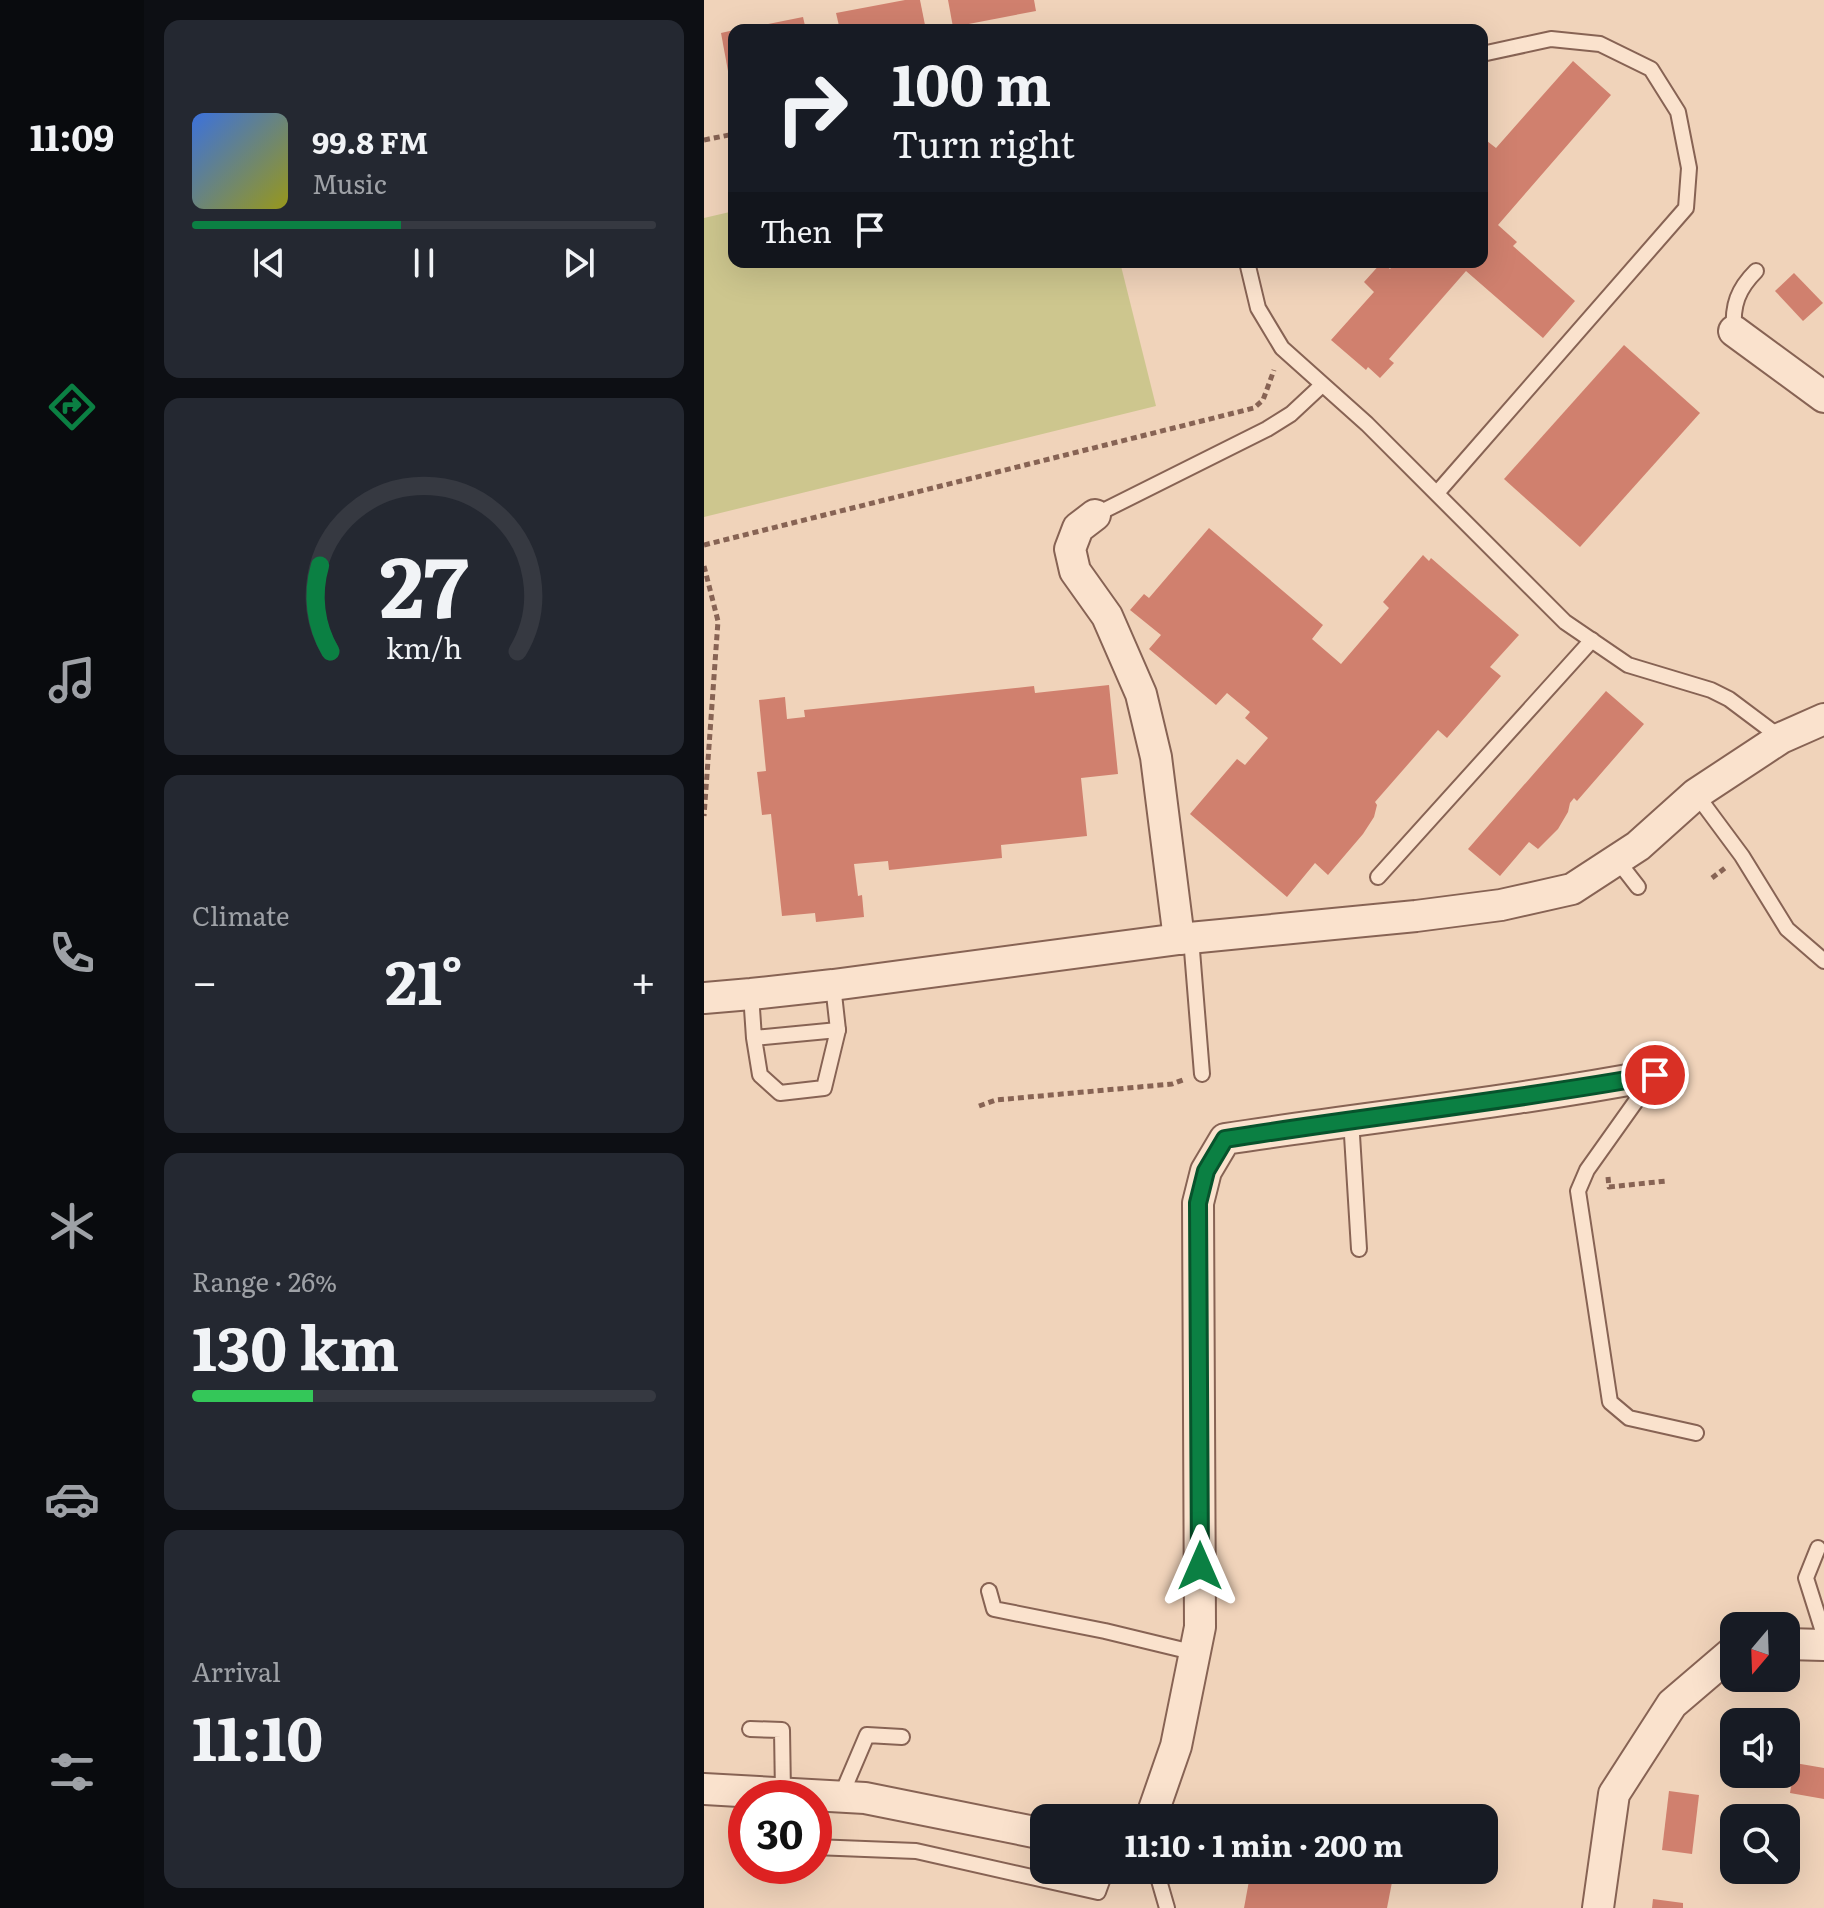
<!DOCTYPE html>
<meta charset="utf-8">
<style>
:root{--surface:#171b24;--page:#242831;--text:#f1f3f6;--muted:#9ea1a6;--line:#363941;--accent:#0b8043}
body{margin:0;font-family:Literata,serif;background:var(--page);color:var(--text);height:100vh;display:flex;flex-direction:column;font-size:30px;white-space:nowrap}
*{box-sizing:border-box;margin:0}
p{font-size:26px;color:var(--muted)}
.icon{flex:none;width:44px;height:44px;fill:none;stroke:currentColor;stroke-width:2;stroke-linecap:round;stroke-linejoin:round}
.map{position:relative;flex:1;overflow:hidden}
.details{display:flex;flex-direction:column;gap:20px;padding:20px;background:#0d0f14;width:560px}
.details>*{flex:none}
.banner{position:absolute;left:24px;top:24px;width:760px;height:244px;border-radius:16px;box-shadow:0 8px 32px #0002;background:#171b24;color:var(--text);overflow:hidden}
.needle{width:52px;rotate:199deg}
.controls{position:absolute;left:1016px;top:1612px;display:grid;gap:16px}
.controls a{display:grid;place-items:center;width:80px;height:80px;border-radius:16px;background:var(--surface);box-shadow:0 8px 32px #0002;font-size:40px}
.speed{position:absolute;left:24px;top:1780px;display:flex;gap:16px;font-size:40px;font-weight:700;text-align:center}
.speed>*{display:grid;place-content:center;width:104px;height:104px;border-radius:50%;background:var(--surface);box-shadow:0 8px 32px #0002;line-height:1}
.speed .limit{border:12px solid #d22;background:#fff;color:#111}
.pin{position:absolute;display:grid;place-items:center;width:68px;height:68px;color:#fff;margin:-34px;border:4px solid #fff;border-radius:50%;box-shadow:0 2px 8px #0007}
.me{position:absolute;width:88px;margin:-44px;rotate:0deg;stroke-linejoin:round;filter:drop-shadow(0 0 6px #0008)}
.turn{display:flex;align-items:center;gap:28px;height:168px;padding:0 32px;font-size:36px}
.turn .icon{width:104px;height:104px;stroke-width:2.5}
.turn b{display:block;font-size:56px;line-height:68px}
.then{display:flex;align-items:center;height:76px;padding:0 32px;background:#0003;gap:16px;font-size:30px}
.big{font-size:60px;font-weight:700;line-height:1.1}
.details .card{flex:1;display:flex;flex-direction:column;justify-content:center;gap:12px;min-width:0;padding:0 28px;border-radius:16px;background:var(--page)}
.details .dial{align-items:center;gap:0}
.dial svg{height:208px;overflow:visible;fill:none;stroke:var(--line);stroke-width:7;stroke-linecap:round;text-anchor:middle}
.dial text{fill:var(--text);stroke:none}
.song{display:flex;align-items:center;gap:24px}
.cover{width:96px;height:96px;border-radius:12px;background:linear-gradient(135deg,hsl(220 70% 55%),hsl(60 70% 35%))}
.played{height:8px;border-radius:4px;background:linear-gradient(90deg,var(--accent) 45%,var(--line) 45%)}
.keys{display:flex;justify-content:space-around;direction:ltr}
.heat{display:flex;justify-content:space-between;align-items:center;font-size:44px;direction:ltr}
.charge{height:12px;border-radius:6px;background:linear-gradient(90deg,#34c759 26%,var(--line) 0)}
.trip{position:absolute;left:326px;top:1804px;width:468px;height:80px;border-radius:16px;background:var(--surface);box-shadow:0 8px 32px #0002;font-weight:700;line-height:80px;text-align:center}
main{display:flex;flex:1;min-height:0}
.tabs{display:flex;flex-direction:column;width:144px;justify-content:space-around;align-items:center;background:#090b0e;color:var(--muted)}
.tabs .icon{width:56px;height:56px}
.tabs .on{color:var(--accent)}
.tabs b{font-size:36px;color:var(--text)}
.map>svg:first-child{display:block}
</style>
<main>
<nav class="tabs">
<b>11:09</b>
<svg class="icon on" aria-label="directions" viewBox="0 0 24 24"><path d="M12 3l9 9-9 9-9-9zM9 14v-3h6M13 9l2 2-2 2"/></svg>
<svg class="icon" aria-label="music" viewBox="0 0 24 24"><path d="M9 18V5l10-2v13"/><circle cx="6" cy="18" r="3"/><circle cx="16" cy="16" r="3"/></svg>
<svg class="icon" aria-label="phone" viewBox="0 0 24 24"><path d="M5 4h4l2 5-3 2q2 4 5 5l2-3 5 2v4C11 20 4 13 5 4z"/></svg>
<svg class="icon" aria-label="climate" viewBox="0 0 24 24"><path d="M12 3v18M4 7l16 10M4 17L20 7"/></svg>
<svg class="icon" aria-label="car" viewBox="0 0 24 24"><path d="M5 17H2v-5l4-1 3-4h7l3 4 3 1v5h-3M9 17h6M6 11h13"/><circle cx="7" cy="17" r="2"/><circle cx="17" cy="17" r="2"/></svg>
<svg class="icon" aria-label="filters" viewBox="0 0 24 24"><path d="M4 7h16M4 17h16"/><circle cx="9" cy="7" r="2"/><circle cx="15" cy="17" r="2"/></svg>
</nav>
<section class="details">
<div class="card">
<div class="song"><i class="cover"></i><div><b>99.8 FM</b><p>Music</p></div></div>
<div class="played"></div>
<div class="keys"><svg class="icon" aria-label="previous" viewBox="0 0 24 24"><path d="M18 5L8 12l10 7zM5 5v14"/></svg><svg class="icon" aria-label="pause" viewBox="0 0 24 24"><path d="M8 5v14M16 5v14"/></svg><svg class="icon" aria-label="next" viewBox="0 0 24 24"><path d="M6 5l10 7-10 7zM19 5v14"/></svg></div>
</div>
<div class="card dial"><svg viewBox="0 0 100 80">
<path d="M14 69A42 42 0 1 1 86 69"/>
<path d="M14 69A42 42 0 0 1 10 36" stroke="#0b8043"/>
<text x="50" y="56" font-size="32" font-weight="700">27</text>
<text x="50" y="72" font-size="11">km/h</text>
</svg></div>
<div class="card"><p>Climate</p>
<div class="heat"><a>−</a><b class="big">21°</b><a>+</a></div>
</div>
<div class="card"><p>Range · 26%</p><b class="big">130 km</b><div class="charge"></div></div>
<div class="card"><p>Arrival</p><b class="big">11:10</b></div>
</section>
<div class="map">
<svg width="1120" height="1908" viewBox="0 0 1120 1908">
<rect width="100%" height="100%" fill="#f0d3ba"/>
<polygon fill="#cdc68e" points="30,211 30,262 416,262 452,406 0,517 0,218"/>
<g fill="#d0806e">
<polygon points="201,0 216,0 222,30 136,30 132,13"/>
<polygon points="244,0 330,0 332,11 249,27"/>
<polygon points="99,17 102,30 40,30 40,29"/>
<polygon points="30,30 30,70 24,71 17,33"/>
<polygon points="869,61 907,95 794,225 813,242 809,246 871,301 839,338 762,271 685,359 690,363 676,378 664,367 662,370 627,340 670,292 660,282 678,262 686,269 692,262 778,262 778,146 783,141 792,148"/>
<polygon points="1090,273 1119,303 1099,321 1071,291"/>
<polygon points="920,345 996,413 876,547 800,479"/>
<polygon points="505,528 619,625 608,639 637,664 685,608 679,602 719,555 725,561 727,558 815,635 786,667 797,676 743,738 734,730 671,802 673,805 670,817 659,834 624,875 611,863 583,897 486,814 533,759 541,765 564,738 541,718 546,712 523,693 512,705 445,649 457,635 426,610 440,594 445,598"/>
<polygon points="405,685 414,774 377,778 383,836 297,845 298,858 185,870 184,861 150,864 154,896 158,895 160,917 112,922 111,913 78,916 67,814 58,815 53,772 62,771 55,700 81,697 83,719 101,717 100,710 330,686 331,693"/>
<polygon points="902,691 940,724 873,801 870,798 866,803 864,812 854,829 834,849 825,842 796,876 764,849"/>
<polygon points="1091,1763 1120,1768 1120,1799 1086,1793"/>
<polygon points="965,1791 995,1795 988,1854 958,1850"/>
<polygon points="547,1870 651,1870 689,1877 683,1908 540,1908"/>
<polygon points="949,1899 979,1903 979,1908 948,1908"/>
</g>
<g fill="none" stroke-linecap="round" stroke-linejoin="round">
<defs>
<g id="lane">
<polyline points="543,262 554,308 578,348 663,424 861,622 924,665 1007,690 1025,699 1077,738"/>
<path d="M 1030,331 C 1028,305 1034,289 1052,271"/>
<polyline points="733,493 982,208 985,168 974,112 947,69 896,44 847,39 778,54"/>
<polyline points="391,515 563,429 587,414 617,386"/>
<polyline points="992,794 1038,856 1083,929 1120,961"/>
<polyline points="913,860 934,887"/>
<polyline points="674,877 888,640"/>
<polyline points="487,938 498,1074"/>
<polyline points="129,985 134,1030"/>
<polyline points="47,994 50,1038 56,1075 76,1093 120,1088 134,1030 50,1038"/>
<polyline points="947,1080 883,1170 874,1191 906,1402 925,1418 992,1433"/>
<polyline points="647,1119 655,1249"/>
<polyline points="1114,1548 1102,1578 1120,1635"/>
<polyline points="285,1591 290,1609 401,1631 492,1653"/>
<polyline points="46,1729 78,1730 79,1793"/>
<polyline points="137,1796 163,1735 198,1737"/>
<polyline points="110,1847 212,1851 394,1892 402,1870"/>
<polyline points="452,1870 463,1908"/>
</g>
<g id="street">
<polyline points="1030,331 1120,397"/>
<polyline points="391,515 374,528 366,549 371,571 403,616 437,694 452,757 475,939"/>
<polyline points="0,998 47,994 129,985 475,939 712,916 797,905 868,889 934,846 992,794 1077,738 1120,719"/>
<polyline points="1082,1644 1120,1645"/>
<polyline points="0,1789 161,1798 340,1834"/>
<path d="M 447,1818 L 472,1746 L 496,1627 L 494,1203 L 502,1171 L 521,1139 C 665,1117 809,1102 951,1075"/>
<polyline points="894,1908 910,1794 968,1704 1030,1651"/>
</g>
</defs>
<use href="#lane" stroke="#876354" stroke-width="18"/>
<use href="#street" stroke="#876354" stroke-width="34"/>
<g stroke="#876354" stroke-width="5" stroke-dasharray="6 4" stroke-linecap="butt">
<polyline points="0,140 30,134"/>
<polyline points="0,545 550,408 559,400 570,370"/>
<polyline points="0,566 14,621 0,816"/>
<polyline points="1008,878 1021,868"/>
<polyline points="275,1106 292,1100 468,1084 479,1080"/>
<polyline points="904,1177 905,1187 962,1181"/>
</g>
<use href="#lane" stroke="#fae2cd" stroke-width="14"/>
<use href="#street" stroke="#fae2cd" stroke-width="30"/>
</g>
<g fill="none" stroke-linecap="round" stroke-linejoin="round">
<defs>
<path id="route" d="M 496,1566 L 494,1203 L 502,1171 L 521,1139 C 664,1116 808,1101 951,1075"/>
</defs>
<use href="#route" stroke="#07532c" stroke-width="20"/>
<use href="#route" stroke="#0b8043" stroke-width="14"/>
</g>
</svg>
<div class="controls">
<a><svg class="needle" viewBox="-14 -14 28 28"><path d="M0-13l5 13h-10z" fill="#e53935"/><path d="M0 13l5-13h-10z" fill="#9ea1a6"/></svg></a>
<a><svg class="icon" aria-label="sound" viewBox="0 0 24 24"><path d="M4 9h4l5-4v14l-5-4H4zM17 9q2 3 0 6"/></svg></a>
<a><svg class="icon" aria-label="search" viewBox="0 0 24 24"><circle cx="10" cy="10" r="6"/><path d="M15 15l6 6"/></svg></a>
</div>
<div class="speed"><div class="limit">30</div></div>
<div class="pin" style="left:951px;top:1075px;background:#d93025"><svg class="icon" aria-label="arrive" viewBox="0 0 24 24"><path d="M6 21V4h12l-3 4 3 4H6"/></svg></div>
<svg class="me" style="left:496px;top:1566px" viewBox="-20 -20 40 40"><path d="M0-17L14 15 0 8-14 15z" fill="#0b8043" stroke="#fff" stroke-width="4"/></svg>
<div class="trip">11:10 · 1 min · 200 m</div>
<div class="banner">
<div class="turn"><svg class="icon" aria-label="right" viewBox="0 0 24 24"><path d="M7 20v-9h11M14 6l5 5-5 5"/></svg><div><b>100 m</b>Turn right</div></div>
<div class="then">Then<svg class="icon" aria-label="arrive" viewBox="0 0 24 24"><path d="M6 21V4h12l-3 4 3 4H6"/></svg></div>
</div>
</div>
</main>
